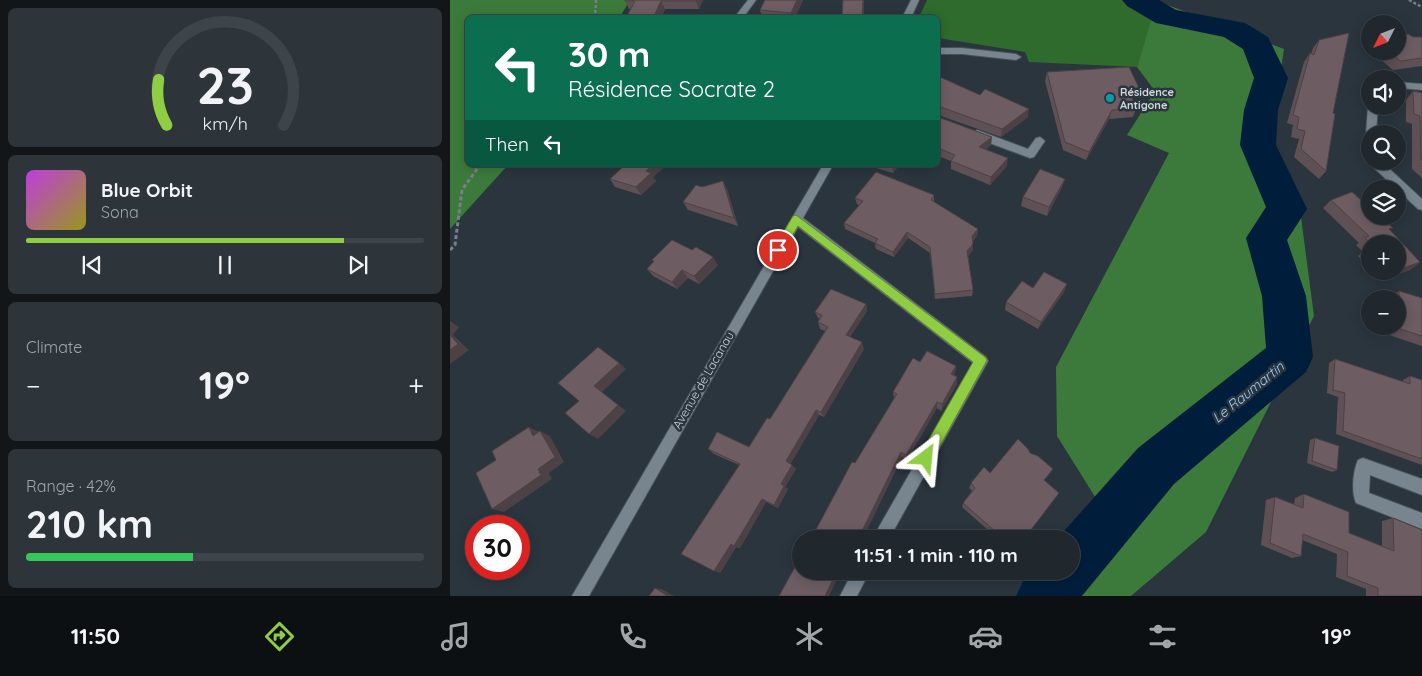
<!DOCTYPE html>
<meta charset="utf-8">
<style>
:root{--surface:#20282e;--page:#2d343a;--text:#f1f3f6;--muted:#a2a6aa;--line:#3d444a;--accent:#8fcd42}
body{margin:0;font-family:Quicksand,sans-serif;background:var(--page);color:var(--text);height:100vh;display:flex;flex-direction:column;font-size:19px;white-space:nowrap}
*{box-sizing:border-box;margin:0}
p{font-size:16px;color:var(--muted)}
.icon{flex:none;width:28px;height:28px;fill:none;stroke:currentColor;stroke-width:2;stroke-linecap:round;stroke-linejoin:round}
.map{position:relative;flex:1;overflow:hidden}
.details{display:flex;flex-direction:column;gap:8px;padding:8px;background:#121619;width:450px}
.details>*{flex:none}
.banner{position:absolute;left:15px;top:15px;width:475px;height:152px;border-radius:8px;box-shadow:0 2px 12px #0003,0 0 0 1px var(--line);background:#0b6e4f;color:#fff;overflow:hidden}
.needle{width:32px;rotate:228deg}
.fabs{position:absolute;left:911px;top:15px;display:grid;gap:10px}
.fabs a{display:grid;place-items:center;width:45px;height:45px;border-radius:50%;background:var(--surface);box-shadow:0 2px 12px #0003,0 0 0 1px var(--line);font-size:25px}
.speed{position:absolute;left:15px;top:515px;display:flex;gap:10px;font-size:25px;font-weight:700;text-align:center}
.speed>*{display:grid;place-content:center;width:65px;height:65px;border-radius:50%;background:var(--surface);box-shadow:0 2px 12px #0003,0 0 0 1px var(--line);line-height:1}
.speed .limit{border:8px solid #d22;background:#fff;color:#111}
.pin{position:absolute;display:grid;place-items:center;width:42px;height:42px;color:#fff;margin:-21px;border:2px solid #fff;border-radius:50%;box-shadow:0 1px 5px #0007}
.me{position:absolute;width:55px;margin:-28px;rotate:29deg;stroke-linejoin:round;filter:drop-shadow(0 0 4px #0008)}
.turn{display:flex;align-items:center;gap:18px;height:105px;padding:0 20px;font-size:22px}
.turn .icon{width:65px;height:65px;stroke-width:2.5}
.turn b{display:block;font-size:35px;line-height:42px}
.then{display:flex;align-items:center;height:48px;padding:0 20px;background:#0003;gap:10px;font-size:19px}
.big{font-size:38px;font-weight:800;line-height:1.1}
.details .widget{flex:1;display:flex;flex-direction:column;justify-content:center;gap:8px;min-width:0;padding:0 18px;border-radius:8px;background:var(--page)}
.details .dial{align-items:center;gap:0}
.dial svg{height:130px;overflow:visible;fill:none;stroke:var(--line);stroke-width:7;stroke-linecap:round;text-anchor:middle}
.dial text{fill:var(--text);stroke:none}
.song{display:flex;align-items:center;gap:15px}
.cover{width:60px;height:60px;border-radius:8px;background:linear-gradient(135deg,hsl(290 70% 55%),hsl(60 70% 35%))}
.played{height:5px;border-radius:2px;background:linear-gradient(90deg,var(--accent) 80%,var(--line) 80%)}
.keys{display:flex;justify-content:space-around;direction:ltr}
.heat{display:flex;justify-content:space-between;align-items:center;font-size:28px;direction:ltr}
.charge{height:8px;border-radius:4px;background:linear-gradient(90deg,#34c759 42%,var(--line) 0)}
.trip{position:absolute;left:342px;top:530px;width:288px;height:50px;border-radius:25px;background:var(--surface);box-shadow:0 2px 12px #0003,0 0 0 1px var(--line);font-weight:800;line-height:50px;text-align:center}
.tabs{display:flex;height:80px;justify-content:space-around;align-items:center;background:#0d1012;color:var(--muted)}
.tabs .icon{width:35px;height:35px}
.tabs .current{color:var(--accent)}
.tabs b{font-size:22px;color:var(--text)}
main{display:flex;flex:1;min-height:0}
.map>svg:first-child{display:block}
</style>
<main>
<section class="details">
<div class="widget dial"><svg viewBox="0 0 100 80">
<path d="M14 69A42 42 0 1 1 86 69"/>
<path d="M14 69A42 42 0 0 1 9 41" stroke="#8fcd42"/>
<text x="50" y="56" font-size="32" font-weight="700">23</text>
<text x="50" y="72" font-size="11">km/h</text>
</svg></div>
<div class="widget">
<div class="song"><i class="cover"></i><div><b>Blue Orbit</b><p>Sona</p></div></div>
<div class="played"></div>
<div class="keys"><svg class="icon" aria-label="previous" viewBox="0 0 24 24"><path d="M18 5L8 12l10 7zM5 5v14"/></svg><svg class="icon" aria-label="pause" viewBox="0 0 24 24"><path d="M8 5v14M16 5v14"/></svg><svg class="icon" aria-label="next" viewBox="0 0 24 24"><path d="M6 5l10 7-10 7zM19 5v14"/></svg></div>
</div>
<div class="widget"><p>Climate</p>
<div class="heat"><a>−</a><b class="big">19°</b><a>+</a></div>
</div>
<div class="widget"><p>Range · 42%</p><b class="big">210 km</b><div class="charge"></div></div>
</section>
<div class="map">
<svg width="972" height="596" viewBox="0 0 972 596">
<rect width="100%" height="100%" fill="#2a353e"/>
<polygon fill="#2e6b2d" points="477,0 680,0 703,17 687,67 579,62 575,52 488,38 488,18 469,17"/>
<g fill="#3c7a3b">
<polygon points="0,0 180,0 170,17 18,18 18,165 58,165 0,229"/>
<polygon points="707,1 834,49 820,142 851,217 864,316 756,532 681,596 595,596 614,571 621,571 621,562 657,516 607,436 606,367 719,153 677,135 705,91 687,67"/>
</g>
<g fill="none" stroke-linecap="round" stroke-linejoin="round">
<polygon fill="#001e3c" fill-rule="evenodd" points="672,0 709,0 726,10 795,23 818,37 838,78 828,110 826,145 857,209 837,240 856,296 863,357 856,372 724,484 632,596 566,596 578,571 621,571 621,539 607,539 688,448 816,348 812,296 796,238 816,207 790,145 794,110 804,78 793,49 774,37 706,23 677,6"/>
<defs>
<g id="minor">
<polygon points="298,0 306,0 293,18 284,18"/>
<polygon points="461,0 469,0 461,18 452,18"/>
<polygon points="488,48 512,48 566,54 571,57 566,60 512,54 488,54"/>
<polygon points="948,82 972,84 972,90 948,88"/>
<polygon points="920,104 920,106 928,106 926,134 920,134 920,137 916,134 918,106"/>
<polygon points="527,130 578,149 586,138 590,137 595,141 584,157 580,158 523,137 522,134"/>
<polygon points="921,161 931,161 972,199 972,210 968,209 923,167"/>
<polygon points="373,165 383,165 353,218 536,357 538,361 439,539 422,539 523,363 348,227 139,596 122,596"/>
<path d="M 913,458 L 972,479 L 972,495 L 920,475 L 919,493 L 972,513 L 972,529 L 906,503 C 901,492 903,471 908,460 Z"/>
<polygon points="403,571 420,571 407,596 390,596"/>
</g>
</defs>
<use href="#minor" stroke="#475158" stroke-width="2"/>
<g stroke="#788189" stroke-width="2.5" stroke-dasharray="3 2" stroke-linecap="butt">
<polyline points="959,0 972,7"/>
<polyline points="145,18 146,0"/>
</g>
<polyline stroke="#788189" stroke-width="3" stroke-dasharray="4 2.5" stroke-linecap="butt" points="0,250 5,245 12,190 30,165"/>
<use href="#minor" fill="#78858f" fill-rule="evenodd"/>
</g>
<g fill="#5e5054">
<polygon points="175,0 253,0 249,9 215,9 211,18 176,18 180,9 179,9"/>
<polygon points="353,0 345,18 312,18 310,10"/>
<polygon points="972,37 972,66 943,70 921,51 948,51"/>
<polygon points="869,40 883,113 876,171 869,179 844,157 849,139 841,137 843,125 837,123 854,62 860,53 861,54 863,48"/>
<polygon points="597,72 689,88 685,97 682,97 686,109 683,117 659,119 636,160 613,150 595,81"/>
<polygon points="488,79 578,117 551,137 488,115"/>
<polygon points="963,91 972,93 972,178 962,169 962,130 963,130 962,130 962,124 956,122 956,100"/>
<polygon points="488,117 541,145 536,149 557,166 540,185 501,169 501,161 488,156"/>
<polygon points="106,165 139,165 138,168 108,167"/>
<polygon points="422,165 449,165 443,173 423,167"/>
<polygon points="213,168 203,177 206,181 191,195 165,187 160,179"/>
<polygon points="615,179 612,187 597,216 571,206 573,197"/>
<polygon points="252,187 277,189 288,226 238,210 233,202"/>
<polygon points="484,195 484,202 528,229 527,236 523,241 523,250 518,256 523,290 522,296 485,299 480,253 458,238 444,257 426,249 425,243 395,229 394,223 409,205 407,204 405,198"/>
<polygon points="881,200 940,230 970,262 960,270 930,280 922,271 948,271 948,244 920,244 920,269 908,256 913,252 906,245 909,243 873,208"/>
<polygon points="268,265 249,284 238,278 227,289 203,276 197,269"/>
<polygon points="583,288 614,292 588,329 555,310 556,302"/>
<polygon points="949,291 972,298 972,346 939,335 939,326 948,326 948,299 939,299 939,298"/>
<polygon points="416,304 417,311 400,337 414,349 374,417 369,415 340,464 346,469 335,487 338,489 328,508 316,502 290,548 286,547 270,573 289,465 264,454 258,449 299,447 320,419 375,331 370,329 368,322 370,319 368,318 365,312"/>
<polygon points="885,359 953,382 953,380 960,376 972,380 972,465 886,434 888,397 877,393 879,363"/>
<polygon points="470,362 506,366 505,373 504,375 507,377 507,384 491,411 487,408 457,460 452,457 414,536 410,534 407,539 361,539 405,463 444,398 443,392"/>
<polygon points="865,438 887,470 882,472 857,463 860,440"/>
<polygon points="580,453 599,475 594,480 574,539 548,539 512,507 513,503 522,491 519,488 521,483"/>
<polygon points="854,494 899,533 932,546 932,521 943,518 972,596 916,596 916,589 886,577 887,554 852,540 851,556 842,558 811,545 816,500 825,497 844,504 845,498"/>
</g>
<g fill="#4c4145">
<polygon points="247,0 253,0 249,9 246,1"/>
<polygon points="347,0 353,0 345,18 343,18 341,13"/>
<polygon points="413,0 414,0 414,18 412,18"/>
<polygon points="211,1 215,9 211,18 203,18"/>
<polygon points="579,109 578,117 551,137 552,129"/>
<polygon points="662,110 659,119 636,160 639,152"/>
<polygon points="542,137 541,145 528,155 529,147"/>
<polygon points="558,158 557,166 540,185 541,177"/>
<polygon points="202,165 212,165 213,168 203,177 206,181 191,195 186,187 196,171"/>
<polygon points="442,165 449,165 443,173"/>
<polygon points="615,179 612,187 597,216 599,207"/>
<polygon points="273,181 277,189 288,226 284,218"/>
<polygon points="528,229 527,236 521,242 522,236"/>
<polygon points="457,232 458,238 444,257 443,252"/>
<polygon points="523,244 523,250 517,257 517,251"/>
<polygon points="263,257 268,265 249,284 244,276"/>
<polygon points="970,262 960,270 930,280 939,273 944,271 948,271 948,270"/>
<polygon points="232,270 238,278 227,289 222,282"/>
<polygon points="617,284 614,292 588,329 591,322"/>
<polygon points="416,304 417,311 397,341 396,335"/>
<polygon points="0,321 9,327 3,335 19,350 0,364"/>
<polygon points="412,342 414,349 374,417 371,412"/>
<polygon points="169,363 176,369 152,392 176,411 148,439 139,434 144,386"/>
<polygon points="506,366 505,373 501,381 501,374"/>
<polygon points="507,377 507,384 491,411 492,404"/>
<polygon points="487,402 487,408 457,460 456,455"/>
<polygon points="366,410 369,415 340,465 336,461"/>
<polygon points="79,427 89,432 83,436"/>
<polygon points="90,431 100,436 114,462 99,473 102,479 54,512 42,509"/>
<polygon points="451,452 452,457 414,536 411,533"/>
<polygon points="342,465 346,469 335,487 338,489 328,508 324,505 331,484"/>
<polygon points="312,499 316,502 290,548 286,547 270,573 264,571 281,544"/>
<polygon points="407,531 410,534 407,539 403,539"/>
<polygon points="387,571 391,571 379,596 375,596"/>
<polygon points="205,588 212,589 224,596 218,596"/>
</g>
<g fill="#6d5d62" stroke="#4c4145">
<polygon points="175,0 247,0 246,1 211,1 203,18 176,18 185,1 175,1"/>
<polygon points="315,0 347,0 341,13 310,10"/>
<polygon points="393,0 413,0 412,18 392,18"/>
<polygon points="899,33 883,113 885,114 876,171 851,149 855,131 847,129 849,117 843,115 860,53 864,55 869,40"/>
<polygon points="958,34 963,37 972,37 972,58 950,61 939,51 948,51 948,36"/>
<polygon points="679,67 689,88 679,89 686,109 662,110 639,152 615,142 597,72"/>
<polygon points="490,77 530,95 535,89 579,109 552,129 488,106 488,79"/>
<polygon points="963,91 972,93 972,122 970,121 970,116 964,114"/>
<polygon points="488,117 542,137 529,147 558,158 541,177 501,161 505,155 488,148"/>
<polygon points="970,122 972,123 972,161 971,160"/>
<polygon points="175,165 202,165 196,171 201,173 186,187 160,179"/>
<polygon points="590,169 615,179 599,207 573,197"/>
<polygon points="426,172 484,195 481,200 528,229 522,236 523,244 517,251 523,290 485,294 480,247 457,232 443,252 425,243 428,239 394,223 413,201 405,198"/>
<polygon points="273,181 284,218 233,202 246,185 252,187"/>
<polygon points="902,192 920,208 920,216 929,216 943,228 939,229 970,262 948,270 948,244 921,244 915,238 919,236 881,200"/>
<polygon points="222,240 242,250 246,247 263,257 244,276 232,270 222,282 197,269 204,261 202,260"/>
<polygon points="594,272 617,284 591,322 556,302 572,281 583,288"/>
<polygon points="381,289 416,304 396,335 412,342 371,412 366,410 336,461 342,465 331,484 334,486 324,505 312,499 284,546 281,544 264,571 231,554 290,464 258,449 267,432 299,447 317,418 320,419 378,327 368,322 372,315 365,312"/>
<polygon points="949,291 972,298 972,336 950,329"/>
<polygon points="0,335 8,344 0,350"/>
<polygon points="148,347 169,363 144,386 168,405 139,434 115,413 129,401 108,383"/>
<polygon points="477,351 506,366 501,374 507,377 492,404 487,402 456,455 451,452 411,533 407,531 403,539 361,539 402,462 405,463 447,394 443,392 463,358 470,362"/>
<polygon points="885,359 960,384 960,376 972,380 972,459 893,431 895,393 883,390"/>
<polygon points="79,427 83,436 90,431 105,457 88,469 91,475 42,509 26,473 46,460 42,451"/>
<polygon points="865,438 889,446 887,470 862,461"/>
<polygon points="568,439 578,449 580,453 588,456 603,469 594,480 609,493 574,539 554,539 513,503 525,488 521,483 534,467 540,473"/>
<polygon points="854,494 899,512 899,533 944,551 943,518 972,530 972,596 928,596 928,588 897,576 898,552 853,534 851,556 820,543 825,497 853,508"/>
<polygon points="351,556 351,571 387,571 375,596 329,596"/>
<polygon points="205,588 218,596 199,596"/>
</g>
<polygon fill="#8fcd42" stroke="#5d852b" points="346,215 535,357 537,360 535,364 481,462 476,464 471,462 469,458 471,453 523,362 348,226 332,253 325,253 323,250 343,216"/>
<circle fill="#0f9aa8" stroke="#2a353e" stroke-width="2" cx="660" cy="98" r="5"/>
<g text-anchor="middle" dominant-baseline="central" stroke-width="5" stroke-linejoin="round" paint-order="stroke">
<g font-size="11" font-weight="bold" fill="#d0d8dd" stroke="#2a353e" text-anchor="start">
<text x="670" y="92">Résidence<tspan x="670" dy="13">Antigone</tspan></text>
</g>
<g font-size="12" fill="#d0d8dd" stroke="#2a353e">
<text transform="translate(253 380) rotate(-60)">Avenue de Lacanau</text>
</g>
<g font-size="14" font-style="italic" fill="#9accfc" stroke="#2a353e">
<text transform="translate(798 392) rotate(-39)">Le Raumartin</text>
</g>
</g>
</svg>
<div class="fabs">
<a><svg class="needle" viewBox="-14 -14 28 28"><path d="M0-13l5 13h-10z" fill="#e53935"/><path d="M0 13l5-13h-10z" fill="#a2a6aa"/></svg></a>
<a><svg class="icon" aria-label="sound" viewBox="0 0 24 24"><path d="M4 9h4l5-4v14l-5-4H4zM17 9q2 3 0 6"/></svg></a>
<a><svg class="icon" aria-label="search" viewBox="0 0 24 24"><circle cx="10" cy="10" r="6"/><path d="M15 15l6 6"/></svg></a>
<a><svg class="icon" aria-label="layers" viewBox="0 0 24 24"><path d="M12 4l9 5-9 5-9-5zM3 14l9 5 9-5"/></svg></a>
<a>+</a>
<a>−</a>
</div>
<div class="speed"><div class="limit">30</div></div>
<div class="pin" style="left:328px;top:250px;background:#d93025"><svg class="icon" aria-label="arrive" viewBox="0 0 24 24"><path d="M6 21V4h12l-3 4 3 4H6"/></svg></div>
<svg class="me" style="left:476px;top:458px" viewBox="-20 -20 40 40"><path d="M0-17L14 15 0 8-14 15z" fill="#8fcd42" stroke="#fff" stroke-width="4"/></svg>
<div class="trip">11:51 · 1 min · 110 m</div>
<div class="banner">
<div class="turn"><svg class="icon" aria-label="left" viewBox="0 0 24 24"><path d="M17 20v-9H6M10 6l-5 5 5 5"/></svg><div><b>30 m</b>Résidence Socrate 2</div></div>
<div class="then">Then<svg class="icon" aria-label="left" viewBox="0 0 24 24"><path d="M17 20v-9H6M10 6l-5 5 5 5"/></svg></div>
</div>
</div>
</main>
<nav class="tabs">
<b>11:50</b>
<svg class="icon current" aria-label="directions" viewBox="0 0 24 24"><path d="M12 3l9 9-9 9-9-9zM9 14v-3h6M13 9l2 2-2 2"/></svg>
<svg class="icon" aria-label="music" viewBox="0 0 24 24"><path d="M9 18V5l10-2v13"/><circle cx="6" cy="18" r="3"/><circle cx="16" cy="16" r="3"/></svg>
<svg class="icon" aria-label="phone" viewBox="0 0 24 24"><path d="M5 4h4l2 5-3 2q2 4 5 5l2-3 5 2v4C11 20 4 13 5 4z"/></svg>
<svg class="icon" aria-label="climate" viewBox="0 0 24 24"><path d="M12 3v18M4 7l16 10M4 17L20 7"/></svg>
<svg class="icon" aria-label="car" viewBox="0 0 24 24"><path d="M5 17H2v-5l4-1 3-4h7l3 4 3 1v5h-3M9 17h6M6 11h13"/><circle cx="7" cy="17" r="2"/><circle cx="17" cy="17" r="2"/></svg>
<svg class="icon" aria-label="filters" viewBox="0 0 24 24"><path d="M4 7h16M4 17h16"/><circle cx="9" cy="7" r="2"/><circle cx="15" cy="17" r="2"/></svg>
<b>19°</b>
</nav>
